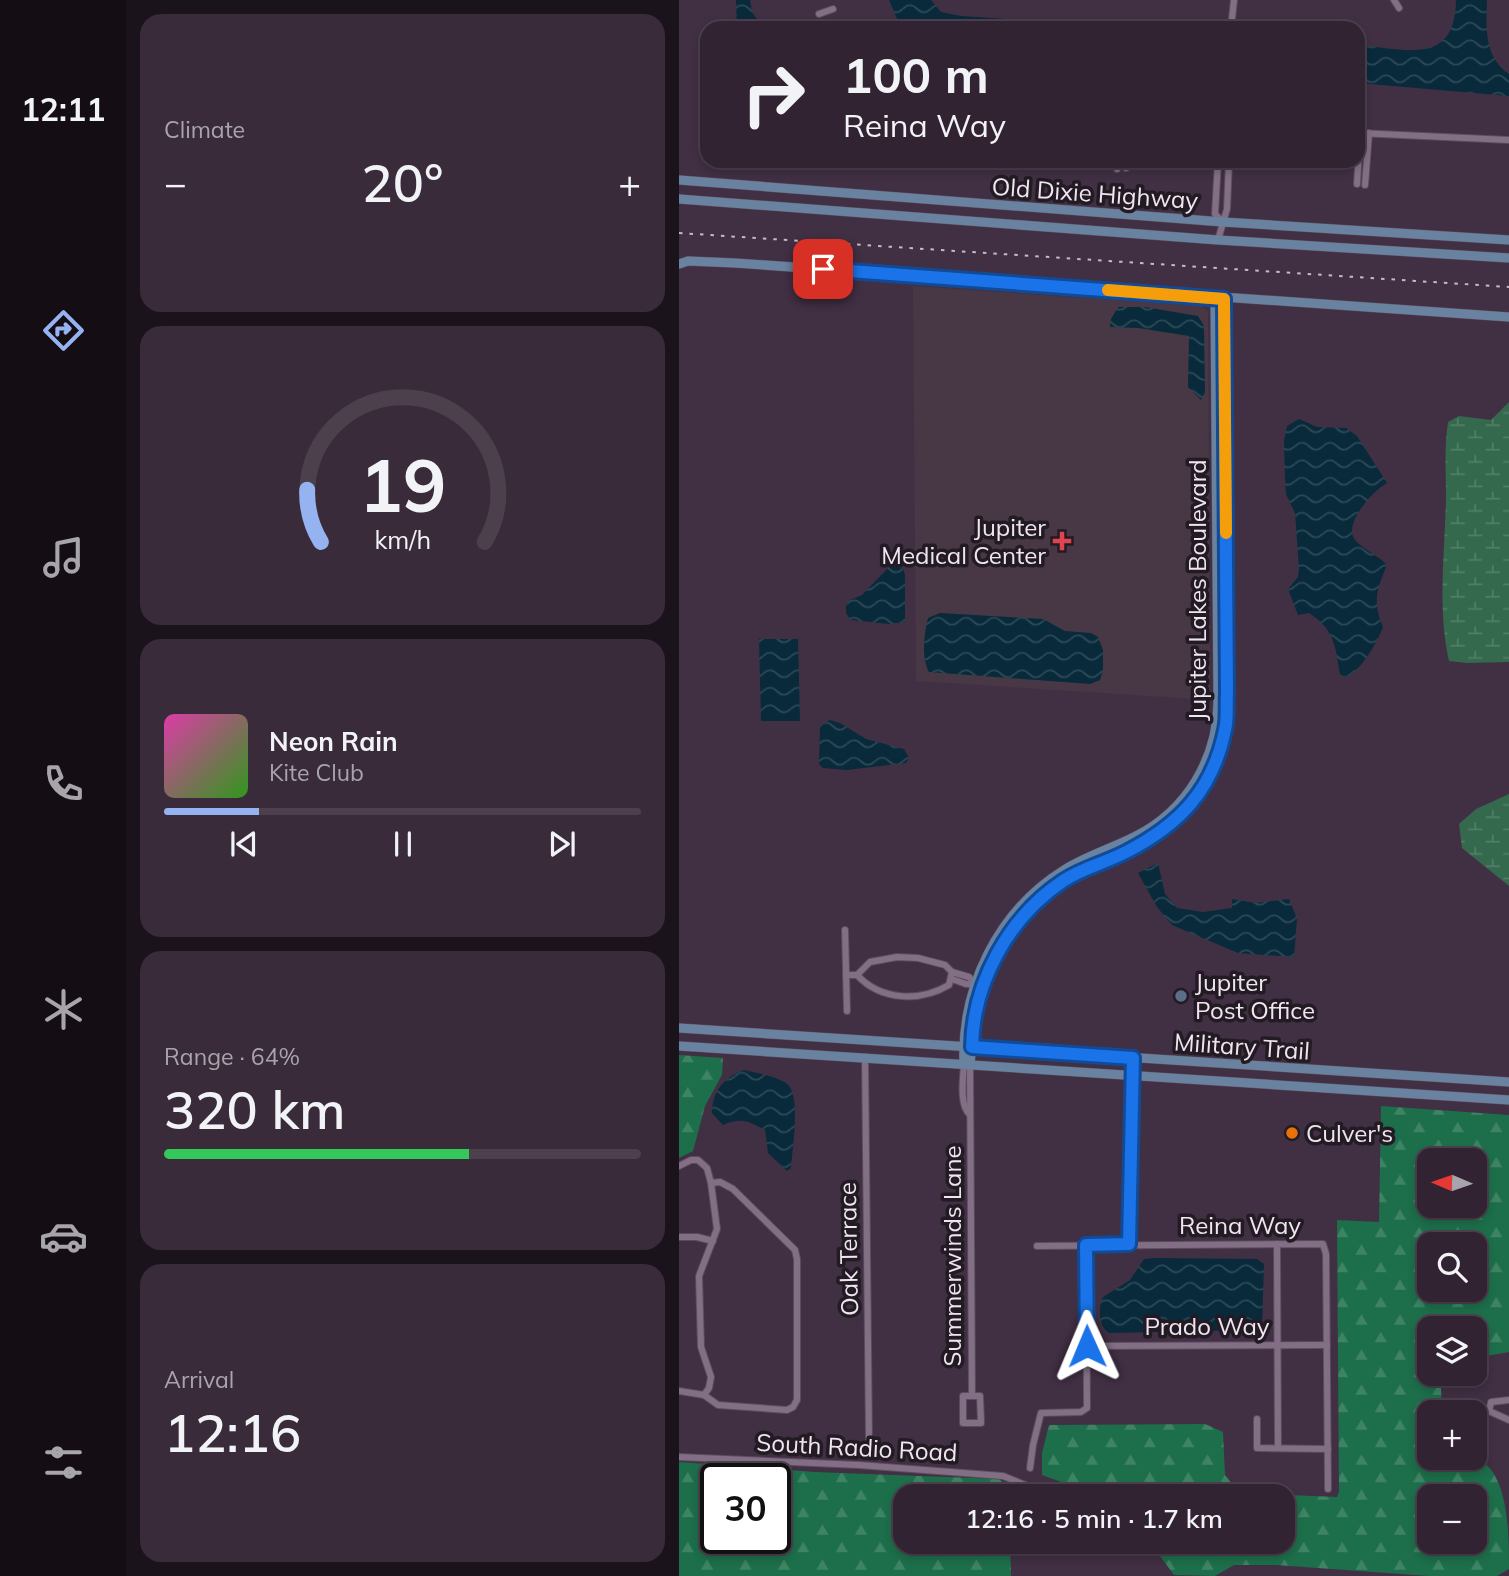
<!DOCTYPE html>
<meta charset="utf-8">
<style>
:root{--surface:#312332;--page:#392b3a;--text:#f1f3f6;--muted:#a8a4ac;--line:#4c404d;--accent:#95b2f1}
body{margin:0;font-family:Mulish,sans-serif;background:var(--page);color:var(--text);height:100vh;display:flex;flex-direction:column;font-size:26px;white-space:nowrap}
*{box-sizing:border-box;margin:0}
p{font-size:23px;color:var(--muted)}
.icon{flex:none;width:38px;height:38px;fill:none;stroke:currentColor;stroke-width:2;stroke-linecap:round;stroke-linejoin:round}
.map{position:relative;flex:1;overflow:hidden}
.panel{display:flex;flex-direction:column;gap:14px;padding:14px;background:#1b131c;width:553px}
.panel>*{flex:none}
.top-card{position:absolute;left:21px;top:21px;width:665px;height:147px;border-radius:21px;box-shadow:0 4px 10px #0003,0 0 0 2px var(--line);background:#312332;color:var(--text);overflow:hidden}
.needle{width:46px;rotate:272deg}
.controls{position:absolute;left:738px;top:1148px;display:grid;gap:14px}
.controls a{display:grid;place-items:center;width:70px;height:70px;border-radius:14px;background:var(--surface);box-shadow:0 4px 10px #0003,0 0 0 2px var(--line);font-size:35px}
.speed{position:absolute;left:21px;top:1463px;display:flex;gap:14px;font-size:35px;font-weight:700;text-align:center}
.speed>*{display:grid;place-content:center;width:91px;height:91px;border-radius:50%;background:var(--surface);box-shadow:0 4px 10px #0003,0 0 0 2px var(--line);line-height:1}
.speed .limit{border:4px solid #111;border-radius:10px;background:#fff;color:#111}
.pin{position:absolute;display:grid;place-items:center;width:60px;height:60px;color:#fff;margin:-30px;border-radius:14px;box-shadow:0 4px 10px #0006}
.me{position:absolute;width:77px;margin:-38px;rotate:359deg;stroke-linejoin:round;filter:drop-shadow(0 0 5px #0008)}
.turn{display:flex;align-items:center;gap:24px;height:147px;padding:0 28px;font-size:32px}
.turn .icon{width:91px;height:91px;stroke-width:2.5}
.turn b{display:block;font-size:49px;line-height:60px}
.big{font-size:52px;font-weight:600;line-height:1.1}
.panel .widget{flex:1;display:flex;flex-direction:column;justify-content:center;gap:10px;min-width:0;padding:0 24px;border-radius:21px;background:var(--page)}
.panel .dial{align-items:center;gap:0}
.dial svg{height:182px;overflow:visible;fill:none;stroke:var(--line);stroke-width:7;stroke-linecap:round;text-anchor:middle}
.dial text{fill:var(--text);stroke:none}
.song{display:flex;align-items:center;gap:21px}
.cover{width:84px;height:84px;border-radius:10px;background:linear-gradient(135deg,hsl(320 70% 55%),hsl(110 70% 35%))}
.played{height:7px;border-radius:4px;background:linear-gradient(90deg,var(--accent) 20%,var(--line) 20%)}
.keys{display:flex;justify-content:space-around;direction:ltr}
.heat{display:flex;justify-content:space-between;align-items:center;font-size:38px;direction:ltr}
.charge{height:10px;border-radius:5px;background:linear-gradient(90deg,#34c759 64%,var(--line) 0)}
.trip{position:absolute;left:214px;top:1484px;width:402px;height:70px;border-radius:21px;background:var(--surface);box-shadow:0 4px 10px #0003,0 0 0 2px var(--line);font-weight:600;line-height:70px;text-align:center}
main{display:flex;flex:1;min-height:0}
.tab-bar{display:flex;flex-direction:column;width:126px;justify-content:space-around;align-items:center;background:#140e14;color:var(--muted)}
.tab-bar .icon{width:49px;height:49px}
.tab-bar .current{color:var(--accent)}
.tab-bar b{font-size:32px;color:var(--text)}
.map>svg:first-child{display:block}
</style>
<main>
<nav class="tab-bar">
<b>12:11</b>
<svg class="icon current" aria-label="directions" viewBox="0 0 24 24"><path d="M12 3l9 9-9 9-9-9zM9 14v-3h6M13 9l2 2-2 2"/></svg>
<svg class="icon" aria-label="music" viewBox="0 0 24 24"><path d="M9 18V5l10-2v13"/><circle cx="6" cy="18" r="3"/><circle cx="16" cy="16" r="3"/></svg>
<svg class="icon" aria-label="phone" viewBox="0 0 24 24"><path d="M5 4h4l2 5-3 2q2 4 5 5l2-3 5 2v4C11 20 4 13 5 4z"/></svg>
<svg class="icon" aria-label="climate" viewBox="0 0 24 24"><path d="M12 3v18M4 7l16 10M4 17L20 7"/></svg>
<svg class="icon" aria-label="car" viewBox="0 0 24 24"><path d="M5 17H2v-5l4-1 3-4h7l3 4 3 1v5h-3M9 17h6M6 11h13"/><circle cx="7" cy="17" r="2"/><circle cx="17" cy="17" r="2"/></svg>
<svg class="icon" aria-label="filters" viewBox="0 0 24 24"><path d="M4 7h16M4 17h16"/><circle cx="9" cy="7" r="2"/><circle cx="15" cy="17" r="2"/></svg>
</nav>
<section class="panel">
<div class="widget"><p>Climate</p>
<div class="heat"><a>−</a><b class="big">20°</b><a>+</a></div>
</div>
<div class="widget dial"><svg viewBox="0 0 100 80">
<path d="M14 69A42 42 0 1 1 86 69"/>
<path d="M14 69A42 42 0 0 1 8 46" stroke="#95b2f1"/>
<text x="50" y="56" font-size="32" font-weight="700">19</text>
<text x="50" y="72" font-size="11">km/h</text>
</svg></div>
<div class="widget">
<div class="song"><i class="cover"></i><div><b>Neon Rain</b><p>Kite Club</p></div></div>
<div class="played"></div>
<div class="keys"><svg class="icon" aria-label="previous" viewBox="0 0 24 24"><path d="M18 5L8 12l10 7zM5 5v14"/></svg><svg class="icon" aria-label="pause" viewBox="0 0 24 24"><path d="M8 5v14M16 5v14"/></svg><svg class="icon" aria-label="next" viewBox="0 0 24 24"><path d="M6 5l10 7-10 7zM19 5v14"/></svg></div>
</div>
<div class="widget"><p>Range · 64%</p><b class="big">320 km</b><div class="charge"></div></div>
<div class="widget"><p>Arrival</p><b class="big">12:16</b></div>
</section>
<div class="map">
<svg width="830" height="1576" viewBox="0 0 830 1576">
<defs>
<pattern id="forest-firs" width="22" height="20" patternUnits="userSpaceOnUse" patternTransform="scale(1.75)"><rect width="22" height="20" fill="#1d6e4a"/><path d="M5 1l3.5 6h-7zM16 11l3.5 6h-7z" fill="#3e8364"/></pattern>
<pattern id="wetland-marsh" width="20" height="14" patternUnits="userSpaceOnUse" patternTransform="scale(1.75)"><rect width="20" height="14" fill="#34694e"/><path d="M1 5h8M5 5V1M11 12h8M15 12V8" fill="none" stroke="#527e68"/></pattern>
<pattern id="water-waves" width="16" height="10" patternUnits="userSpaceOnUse" patternTransform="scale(1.75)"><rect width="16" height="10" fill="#082a3a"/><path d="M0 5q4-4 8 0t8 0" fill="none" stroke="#2c4957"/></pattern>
</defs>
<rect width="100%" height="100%" fill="#412f43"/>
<polygon fill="#483845" points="234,286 523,306 529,311 531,700 237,681"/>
<g fill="url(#forest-firs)" fill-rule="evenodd">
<polygon points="0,1055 44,1058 43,1075 26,1106 14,1151 0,1158"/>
<path d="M 702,1106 L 830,1115 L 830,1352 L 796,1358 L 796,1328 L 751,1328 L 751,1374 L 773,1374 L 762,1388 L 763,1412 L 751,1412 L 751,1458 C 762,1458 791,1455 798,1458 C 830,1474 830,1532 830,1569 L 818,1576 L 750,1576 L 597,1565 L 555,1565 L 536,1576 L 495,1575 L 481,1556 L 474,1542 L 604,1542 L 604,1496 L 413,1496 L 410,1492 L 363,1475 L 363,1453 L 370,1425 L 526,1424 L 544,1432 L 546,1475 L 560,1493 L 658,1497 L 660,1492 L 658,1220 L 700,1222 ZM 751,1160 L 796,1160 L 796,1206 L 751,1206 ZM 751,1244 L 796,1244 L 796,1290 L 751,1290 ZM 751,1496 L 796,1496 L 796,1542 L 751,1542 Z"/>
<path d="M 0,1462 L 136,1472 L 320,1479 L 325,1483 L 327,1496 L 226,1496 L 226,1542 L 331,1542 L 332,1576 L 0,1576 ZM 37,1479 L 96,1479 L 96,1538 L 37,1538 Z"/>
</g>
<g fill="url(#wetland-marsh)">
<path d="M 830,402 L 830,662 L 788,663 L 770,661 C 758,608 766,551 767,498 C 767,470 765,449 769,422 L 780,416 L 812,420 Z"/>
<polygon points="830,794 830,886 783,848 780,824 797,809"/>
</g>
<g fill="url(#water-waves)">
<polygon points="57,0 71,0 73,12 84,28 58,28"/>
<polygon points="210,0 252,0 262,12 282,16 467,28 222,28"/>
<path d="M 777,0 L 808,0 C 807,28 805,57 830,74 L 830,96 L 679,83 L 679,45 C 726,49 776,67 777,0 Z"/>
<polygon points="439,307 466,307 519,316 525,326 526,392 522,400 509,387 510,336 459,328 431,327 432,319"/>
<path d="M 620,419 L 638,427 L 667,428 L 678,436 L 708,483 C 694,490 662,526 677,541 C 686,551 699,555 708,565 C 698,589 693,601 704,627 C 699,641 681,673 666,677 L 661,674 C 656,646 656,630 630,613 L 619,615 L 609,589 L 619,577 L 620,568 L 616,513 L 607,494 L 606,477 L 605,441 L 608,426 Z"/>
<polygon points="211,566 224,568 226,575 226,622 210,624 172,620 167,613 167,606 171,600 183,595"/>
<path d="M 261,613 L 364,619 L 386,631 L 412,633 L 419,637 L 424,650 L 424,670 L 421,680 L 411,684 L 250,672 C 242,658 245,634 249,618 Z"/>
<polygon points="80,639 119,639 121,721 82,721"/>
<polygon points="151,720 161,723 187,739 225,749 230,758 227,763 168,770 144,768 140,764 141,728 144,724"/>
<polygon points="479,863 486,894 498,908 524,912 553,908 553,899 576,903 610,899 618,919 615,957 559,953 493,925 478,907 459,873"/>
<path d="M 65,1070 C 78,1073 95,1076 107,1083 C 123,1094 113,1149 112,1168 L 108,1171 L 89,1153 L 86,1130 C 70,1121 62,1117 44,1125 L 33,1113 C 33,1092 45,1077 65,1070 Z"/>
<path d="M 476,1258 L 578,1259 L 585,1264 L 583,1326 L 577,1330 L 430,1333 C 419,1326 419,1308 424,1297 L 451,1280 L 465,1259 Z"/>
</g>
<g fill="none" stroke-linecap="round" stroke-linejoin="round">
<defs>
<g id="street">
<polyline points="715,0 720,8"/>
<polyline points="140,14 154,9"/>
<polyline points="552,28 555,0"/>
<polyline points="679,133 830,140"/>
<polyline points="437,161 438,169"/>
<polyline points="446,161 447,168"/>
<polyline points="539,161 536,214 544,222"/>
<polyline points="678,184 681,133"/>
<polyline points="686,185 690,133"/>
<polyline points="539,240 548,209 550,161"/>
<polyline points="166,930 168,1011"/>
<path d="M 167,975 L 178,975 C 202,1001 241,1002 270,985 L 273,972"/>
<polyline points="178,975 191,962 218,957 239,958 266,965 273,972 290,977 296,984"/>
<polyline points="273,979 287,984 296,984"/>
<polyline points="186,1057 190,1441"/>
<path d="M 285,1064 C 284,1079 280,1105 291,1115"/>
<polyline points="291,1064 293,1396"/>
<polyline points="0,1166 12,1160 19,1160 28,1168 32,1183 38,1229 20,1276 22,1347 32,1377 30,1388 25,1395"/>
<polyline points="0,1237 18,1237 34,1241"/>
<polyline points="450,1244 454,1058"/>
<polyline points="598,1244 599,1448"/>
<polyline points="358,1246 644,1244 647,1254 649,1489"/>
<polyline points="408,1346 648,1345"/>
<polyline points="0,1391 25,1395 39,1405 108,1410 114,1407 118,1400 118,1259 116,1250 54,1189 41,1182 32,1183"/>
<polygon points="284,1396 301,1396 302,1423 284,1423"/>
<polyline points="830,1400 812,1402 810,1411 830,1420"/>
<polyline points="578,1419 578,1448 649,1449"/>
<polyline points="0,1457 180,1465 324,1476 351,1487"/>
<polyline points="351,1468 354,1445 362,1413 402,1412 408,1408 407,1245"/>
</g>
<g id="secondary">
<polyline points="0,180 544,222 830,240"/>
<polyline points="0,199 539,240 830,258"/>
<polyline points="0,264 9,261 56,263 830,317"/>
<polyline points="0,1028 830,1082"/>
<polyline points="0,1046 830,1100"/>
<path d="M 285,1064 C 282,987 319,911 385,870 C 407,856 434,848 457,836 C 508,810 538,759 539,703 L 536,298"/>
<path d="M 291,1064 C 295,1020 302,976 327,937 C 344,910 378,883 407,869 C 420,863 434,859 446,853 C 498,826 535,789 546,730 C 549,718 547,705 548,693 L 545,299"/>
</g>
</defs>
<use href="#street" stroke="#5b4c5d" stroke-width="8"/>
<use href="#secondary" stroke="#5b4c5d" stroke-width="10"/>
<use href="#street" stroke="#836f85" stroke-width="6"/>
<use href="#secondary" stroke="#69829f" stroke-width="9"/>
<polyline stroke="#c7bac8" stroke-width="2" stroke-dasharray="3.5 7" stroke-linecap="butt" points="0,233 830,287"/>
</g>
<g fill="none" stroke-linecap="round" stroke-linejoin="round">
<defs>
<path id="route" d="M 144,269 L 545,299 L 548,693 C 547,705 549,718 546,730 C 534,790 500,825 447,852 C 426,863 403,868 384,881 C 330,917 294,982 293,1047 L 454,1058 L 450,1244 L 407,1245 L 408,1346"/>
</defs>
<use href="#route" stroke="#114b97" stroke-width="18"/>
<use href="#route" stroke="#1a73e8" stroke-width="12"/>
<polyline stroke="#f59e0b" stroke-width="12" points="429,290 545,299 547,533"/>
</g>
<path fill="#e0444e" stroke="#221b23" stroke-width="2.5" d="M379.5 530.5h7v7h7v7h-7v7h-7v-7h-7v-7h7z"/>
<circle fill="#5c6f8a" stroke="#221b23" stroke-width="2.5" cx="502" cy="996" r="7"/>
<circle fill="#e8710a" stroke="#221b23" stroke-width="2.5" cx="613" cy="1133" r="7"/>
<g text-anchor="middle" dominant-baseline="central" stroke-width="7" stroke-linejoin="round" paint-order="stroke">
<g font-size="24" fill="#efe4f0" stroke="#221b23">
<text transform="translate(416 193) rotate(4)">Old Dixie Highway</text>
<text transform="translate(518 590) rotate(-90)">Jupiter Lakes Boulevard</text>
<text transform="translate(563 1046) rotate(4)">Military Trail</text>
<text x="561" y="1225">Reina Way</text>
<text transform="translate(169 1249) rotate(-91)">Oak Terrace</text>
<text transform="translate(273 1256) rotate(-90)">Summerwinds Lane</text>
<text x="528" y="1326">Prado Way</text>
<text transform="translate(178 1447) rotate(3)">South Radio Road</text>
</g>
<g font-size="24" fill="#efe4f0" stroke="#221b23" text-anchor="start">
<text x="367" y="527" text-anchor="end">Jupiter<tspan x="367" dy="28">Medical Center</tspan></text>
<text x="516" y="982">Jupiter<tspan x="516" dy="28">Post Office</tspan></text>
<text x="627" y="1133">Culver's</text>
</g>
</g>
</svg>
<div class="controls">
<a><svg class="needle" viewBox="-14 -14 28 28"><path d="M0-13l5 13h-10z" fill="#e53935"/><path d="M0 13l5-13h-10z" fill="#a8a4ac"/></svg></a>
<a><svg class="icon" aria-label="search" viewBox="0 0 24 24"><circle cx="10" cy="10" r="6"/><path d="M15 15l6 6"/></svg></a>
<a><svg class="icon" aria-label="layers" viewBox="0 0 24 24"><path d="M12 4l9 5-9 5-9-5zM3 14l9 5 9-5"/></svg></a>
<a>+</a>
<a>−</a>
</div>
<div class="speed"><div class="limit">30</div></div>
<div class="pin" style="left:144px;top:269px;background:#d93025"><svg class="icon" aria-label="arrive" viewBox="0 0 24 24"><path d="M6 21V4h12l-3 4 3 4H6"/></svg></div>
<svg class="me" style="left:408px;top:1346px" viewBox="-20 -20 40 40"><path d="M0-17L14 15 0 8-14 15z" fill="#1a73e8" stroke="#fff" stroke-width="4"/></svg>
<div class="trip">12:16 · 5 min · 1.7 km</div>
<div class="top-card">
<div class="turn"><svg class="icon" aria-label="right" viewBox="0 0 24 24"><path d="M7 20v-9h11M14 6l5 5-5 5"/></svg><div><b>100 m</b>Reina Way</div></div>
</div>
</div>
</main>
